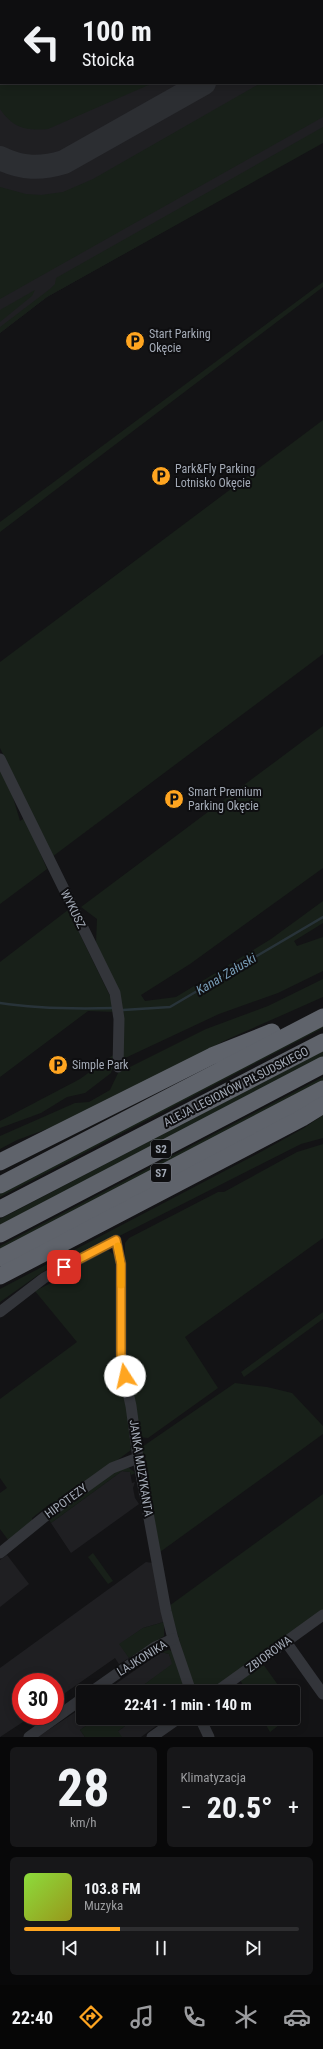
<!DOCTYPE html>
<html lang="pl">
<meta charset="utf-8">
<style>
:root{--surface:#0e0e10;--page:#171719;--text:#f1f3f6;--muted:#9b9c9f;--line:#2e2e30;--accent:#ffa520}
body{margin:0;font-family:"Roboto Condensed",sans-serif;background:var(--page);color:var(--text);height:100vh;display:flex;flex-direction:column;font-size:15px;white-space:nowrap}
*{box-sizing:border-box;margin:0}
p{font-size:13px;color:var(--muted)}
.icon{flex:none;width:22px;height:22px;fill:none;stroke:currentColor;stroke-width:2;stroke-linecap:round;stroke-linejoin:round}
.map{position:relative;height:1737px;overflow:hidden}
.sheet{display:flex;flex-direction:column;gap:10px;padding:10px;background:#080809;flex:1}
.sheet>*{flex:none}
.guide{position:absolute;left:0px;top:0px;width:323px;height:84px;box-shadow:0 2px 10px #0003,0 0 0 1px var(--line);background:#0e0e10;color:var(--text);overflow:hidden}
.speed{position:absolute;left:12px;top:1673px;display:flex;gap:8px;font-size:20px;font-weight:700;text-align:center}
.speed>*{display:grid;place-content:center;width:52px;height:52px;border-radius:50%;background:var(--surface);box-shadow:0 2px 10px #0003,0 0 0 1px var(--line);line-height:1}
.speed .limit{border:6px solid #d22;background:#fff;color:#111}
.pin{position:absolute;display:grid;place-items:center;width:34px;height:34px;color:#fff;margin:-17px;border-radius:8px;box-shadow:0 2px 6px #0006}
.me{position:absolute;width:44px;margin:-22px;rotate:350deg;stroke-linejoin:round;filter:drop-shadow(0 0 3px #0008)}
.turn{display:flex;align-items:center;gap:14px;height:84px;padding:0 16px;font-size:18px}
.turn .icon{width:52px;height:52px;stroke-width:2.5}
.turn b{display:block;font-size:28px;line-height:34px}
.big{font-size:30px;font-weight:700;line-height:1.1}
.sheet .widget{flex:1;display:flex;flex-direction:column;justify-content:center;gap:6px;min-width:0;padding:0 14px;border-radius:6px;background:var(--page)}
.sheet .dial{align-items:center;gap:0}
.dial b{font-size:52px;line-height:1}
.song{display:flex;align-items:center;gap:12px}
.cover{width:48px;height:48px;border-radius:6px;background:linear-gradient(135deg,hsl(90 70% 55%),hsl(60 70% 35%))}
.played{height:4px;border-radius:2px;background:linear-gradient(90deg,var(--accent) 35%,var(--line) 35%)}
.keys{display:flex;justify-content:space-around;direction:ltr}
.heat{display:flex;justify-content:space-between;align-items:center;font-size:22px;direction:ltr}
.sheet .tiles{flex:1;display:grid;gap:10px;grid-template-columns:1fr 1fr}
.widget:last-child{grid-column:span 2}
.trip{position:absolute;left:76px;top:1685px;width:224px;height:40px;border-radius:4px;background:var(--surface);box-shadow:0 2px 10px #0003,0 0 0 1px var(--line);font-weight:700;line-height:40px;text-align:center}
.tab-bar{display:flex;height:64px;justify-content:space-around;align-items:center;background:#060606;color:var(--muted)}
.tab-bar .icon{width:28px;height:28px}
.tab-bar .on{color:var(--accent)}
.tab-bar b{font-size:18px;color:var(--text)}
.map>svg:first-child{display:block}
</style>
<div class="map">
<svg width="323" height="1737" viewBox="0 0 323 1737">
<rect width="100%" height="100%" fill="#131315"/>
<g fill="#1f1f22" fill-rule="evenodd">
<path d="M 0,0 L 323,0 L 323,142 L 47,297 L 0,333 ZM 1,1 L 322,1 L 322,83 L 1,83 Z"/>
<polygon points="122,1471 130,1472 132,1483 135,1482 133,1488 135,1498 139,1504 71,1553 51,1523"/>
<polygon points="7,1555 29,1584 0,1607 0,1560"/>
<polygon points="146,1562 153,1563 164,1622 143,1628 120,1644 129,1658 119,1664 115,1658 55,1700 55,1682 21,1682 21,1716 32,1716 0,1737 0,1668"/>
<polygon points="161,1652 169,1654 173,1664 134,1692 104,1692"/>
<polygon points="83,1707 83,1718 97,1718 80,1730 85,1737 38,1737"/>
<polygon points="136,1718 167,1718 141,1737 110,1737"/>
</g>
<g fill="#182019">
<path d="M 0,0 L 301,0 L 1,1 L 1,83 L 153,83 L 48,129 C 26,131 13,128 0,109 Z"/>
<polygon points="323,48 323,117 0,299 0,187 26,194 41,195 63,192 93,179 261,83 322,83"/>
<polygon points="323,127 323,143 47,297 0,333 0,327 50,289 55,284 56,278"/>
<polygon points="323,282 323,287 0,532 0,522"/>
<polygon points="35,290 32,296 0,322 0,310"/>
<polygon points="323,420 323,654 52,857 0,748 0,662"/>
<polygon points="323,726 323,868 190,964 141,995 145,1001 176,997 271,939 323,901 323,923 294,941 297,946 323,937 323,971 278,993 219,1014 123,1059 122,1031 96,943 97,919 81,907"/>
<polygon points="0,771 12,794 20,821 25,818 47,869 0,904"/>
<polygon points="68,910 110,996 115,1002 115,1012 88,1011 0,1077 0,962"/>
<polygon points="323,979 323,997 226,1040 69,1121 17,1140 0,1149 0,1136 75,1103 89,1102 110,1090 118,1073 206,1029 268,1006"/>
<polygon points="323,1024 323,1028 0,1197 0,1192"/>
<polygon points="323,1051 323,1057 0,1225 0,1219"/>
<polygon points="116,1053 111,1073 85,1093 67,1097 41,1113 0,1128 0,1121 80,1079"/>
<polygon points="323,1077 323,1082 0,1251 0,1246"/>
<polygon points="323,1115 323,1138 301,1144 64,1264 52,1266 41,1273 0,1302 0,1289 257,1154 304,1128"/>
<polygon points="323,1144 323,1238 185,1337 218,1388 148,1438 140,1437 124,1350 125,1243 129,1238 218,1192 224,1192 297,1152"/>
<polygon points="108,1250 115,1256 117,1310 131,1450 58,1504 51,1503 32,1518 32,1524 9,1541 0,1529 0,1493 7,1488 0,1478 0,1399 77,1342 35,1291 57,1280 63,1270"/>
<polygon points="323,1312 323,1319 244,1377 241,1372"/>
<polygon points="235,1383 267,1387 292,1393 323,1426 323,1434 160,1552 142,1447"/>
<polygon points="125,1465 136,1473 131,1475 130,1472 122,1471 51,1523 48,1517"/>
<polygon points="323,1494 323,1610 210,1692 195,1692 169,1606"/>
<polygon points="93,1553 113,1581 108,1584 88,1557"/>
<polygon points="164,1622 164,1636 129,1658 119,1644 143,1628"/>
<polygon points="169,1650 172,1651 186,1692 182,1692 180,1686 171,1692 134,1692 172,1664 169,1654 161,1652"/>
<polygon points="263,1664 283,1692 247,1692 240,1680"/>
<polygon points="97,1718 136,1718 118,1731 122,1737 85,1737 80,1730"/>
<polygon points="262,1718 288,1718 270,1732"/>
</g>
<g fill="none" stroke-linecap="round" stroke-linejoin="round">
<g stroke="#283339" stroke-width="2.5">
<path d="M 0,1003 C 38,1009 76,1009 114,1008"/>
<polyline points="123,1010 170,1007 323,917"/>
</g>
<g stroke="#2c2e32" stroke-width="24">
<polyline points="322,17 323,16"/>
<path d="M 0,158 C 22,169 41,169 64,162 L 204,83"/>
</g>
<g stroke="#33353a" stroke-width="11">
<polyline points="0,759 115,993 119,1019 118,1067"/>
<polyline points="0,1312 44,1278 116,1240 121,1264 121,1361 131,1406 138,1458 166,1611 173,1639 191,1692"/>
<polyline points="0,1553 48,1514 112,1468 138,1458"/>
<polyline points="286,1642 323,1694"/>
<polyline points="91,1692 155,1647 173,1639"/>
<polyline points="216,1692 323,1615"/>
<polyline points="200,1718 209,1737"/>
<polyline points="29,1737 83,1698"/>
<polyline points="152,1737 179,1718"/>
</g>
<g stroke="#5f636b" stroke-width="17">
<polyline points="0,1162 212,1056 272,1032"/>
<polyline points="0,1185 323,1017"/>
<polyline points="0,1209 323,1042"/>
<polyline points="0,1234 323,1065"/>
<polyline points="0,1258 323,1089"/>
<polyline points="0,1276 302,1118 323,1105"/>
</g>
</g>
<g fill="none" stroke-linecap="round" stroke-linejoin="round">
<defs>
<polyline id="route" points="64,1267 116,1240 121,1264 121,1361 125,1376"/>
</defs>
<use href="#route" stroke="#a66b15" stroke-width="10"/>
<use href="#route" stroke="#ffa520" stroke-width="7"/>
<polyline stroke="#f59e0b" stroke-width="7" points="118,1246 121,1264 121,1285"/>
</g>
<defs>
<symbol id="parking-disc" viewBox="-11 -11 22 22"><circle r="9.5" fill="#ffa520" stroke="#0e0e10"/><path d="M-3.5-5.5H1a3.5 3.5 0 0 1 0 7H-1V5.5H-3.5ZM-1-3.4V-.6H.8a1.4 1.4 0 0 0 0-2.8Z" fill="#111"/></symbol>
</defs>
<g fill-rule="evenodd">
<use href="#parking-disc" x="124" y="330" width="22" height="22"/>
<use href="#parking-disc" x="150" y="465" width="22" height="22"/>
<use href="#parking-disc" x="163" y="788" width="22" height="22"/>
<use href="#parking-disc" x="47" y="1054" width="22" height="22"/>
</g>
<g text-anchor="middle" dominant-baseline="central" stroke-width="4" stroke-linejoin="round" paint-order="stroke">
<g fill="#0e0e10" stroke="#767b84" stroke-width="1">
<rect x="151" y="1140" width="20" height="18" rx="3"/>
<rect x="151" y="1164" width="20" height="18" rx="3"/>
</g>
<g font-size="11" font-weight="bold" fill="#a3aab6">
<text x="161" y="1149">S2</text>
<text x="161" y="1173">S7</text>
</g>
<g font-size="12" fill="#a3aab6" stroke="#0e0e10" text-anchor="start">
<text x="149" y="334">Start Parking<tspan x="149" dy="14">Okęcie</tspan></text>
<text x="175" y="469">Park&amp;Fly Parking<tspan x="175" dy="14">Lotnisko Okęcie</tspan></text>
<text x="188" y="792">Smart Premium<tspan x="188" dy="14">Parking Okęcie</tspan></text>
<text x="72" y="1065">Simple Park</text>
</g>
<g font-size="12" fill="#a3aab6" stroke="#0e0e10">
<text transform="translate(73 909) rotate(64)">WYKUSZ</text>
<text transform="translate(236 1087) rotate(-27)">ALEJA LEGIONÓW PIŁSUDSKIEGO</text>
<text transform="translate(141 1468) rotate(81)">JANKA MUZYKANTA</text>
<text transform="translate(66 1501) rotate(-36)">HIPOTEZY</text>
<text transform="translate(269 1654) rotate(-36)">ZBIOROWA</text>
<text transform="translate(142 1658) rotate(-32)">LAJKONIKA</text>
</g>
<g font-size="13" font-style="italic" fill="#779cb5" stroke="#0e0e10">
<text transform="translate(226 974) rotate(-31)">Kanał Załuski</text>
</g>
</g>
</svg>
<div class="speed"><div class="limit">30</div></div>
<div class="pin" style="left:64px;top:1267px;background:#d93025"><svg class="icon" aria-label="arrive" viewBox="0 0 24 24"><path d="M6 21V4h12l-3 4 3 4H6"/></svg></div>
<svg class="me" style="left:125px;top:1376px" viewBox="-20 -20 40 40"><circle r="19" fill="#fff"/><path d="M0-13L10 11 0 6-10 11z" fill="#ffa520"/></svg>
<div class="trip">22:41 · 1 min · 140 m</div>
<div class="guide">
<div class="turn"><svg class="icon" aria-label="left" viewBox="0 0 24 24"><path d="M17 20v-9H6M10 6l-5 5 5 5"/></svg><div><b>100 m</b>Stoicka</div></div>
</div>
</div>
<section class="sheet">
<div class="tiles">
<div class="widget dial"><b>28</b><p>km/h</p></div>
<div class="widget"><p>Klimatyzacja</p>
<div class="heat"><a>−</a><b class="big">20.5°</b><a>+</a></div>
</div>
<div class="widget">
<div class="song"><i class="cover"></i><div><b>103.8 FM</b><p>Muzyka</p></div></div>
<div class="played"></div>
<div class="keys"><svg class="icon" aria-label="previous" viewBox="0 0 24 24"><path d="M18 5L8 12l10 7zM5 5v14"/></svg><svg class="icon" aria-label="pause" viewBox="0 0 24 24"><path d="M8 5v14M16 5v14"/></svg><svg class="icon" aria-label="next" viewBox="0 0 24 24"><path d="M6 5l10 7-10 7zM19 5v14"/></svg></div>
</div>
</div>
</section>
<nav class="tab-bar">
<b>22:40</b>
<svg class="icon on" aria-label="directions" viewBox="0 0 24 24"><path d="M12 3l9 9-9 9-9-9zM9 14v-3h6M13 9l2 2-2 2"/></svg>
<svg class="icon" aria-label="music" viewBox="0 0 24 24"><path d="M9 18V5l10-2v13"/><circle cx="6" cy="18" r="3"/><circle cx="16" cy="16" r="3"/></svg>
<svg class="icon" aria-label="phone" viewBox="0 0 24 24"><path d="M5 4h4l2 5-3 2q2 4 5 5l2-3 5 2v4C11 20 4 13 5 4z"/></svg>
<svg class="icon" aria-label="climate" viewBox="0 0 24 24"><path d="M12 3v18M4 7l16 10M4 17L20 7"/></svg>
<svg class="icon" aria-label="car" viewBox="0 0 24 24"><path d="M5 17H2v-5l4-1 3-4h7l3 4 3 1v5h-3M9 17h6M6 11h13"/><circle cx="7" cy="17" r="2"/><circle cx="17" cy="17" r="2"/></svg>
</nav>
